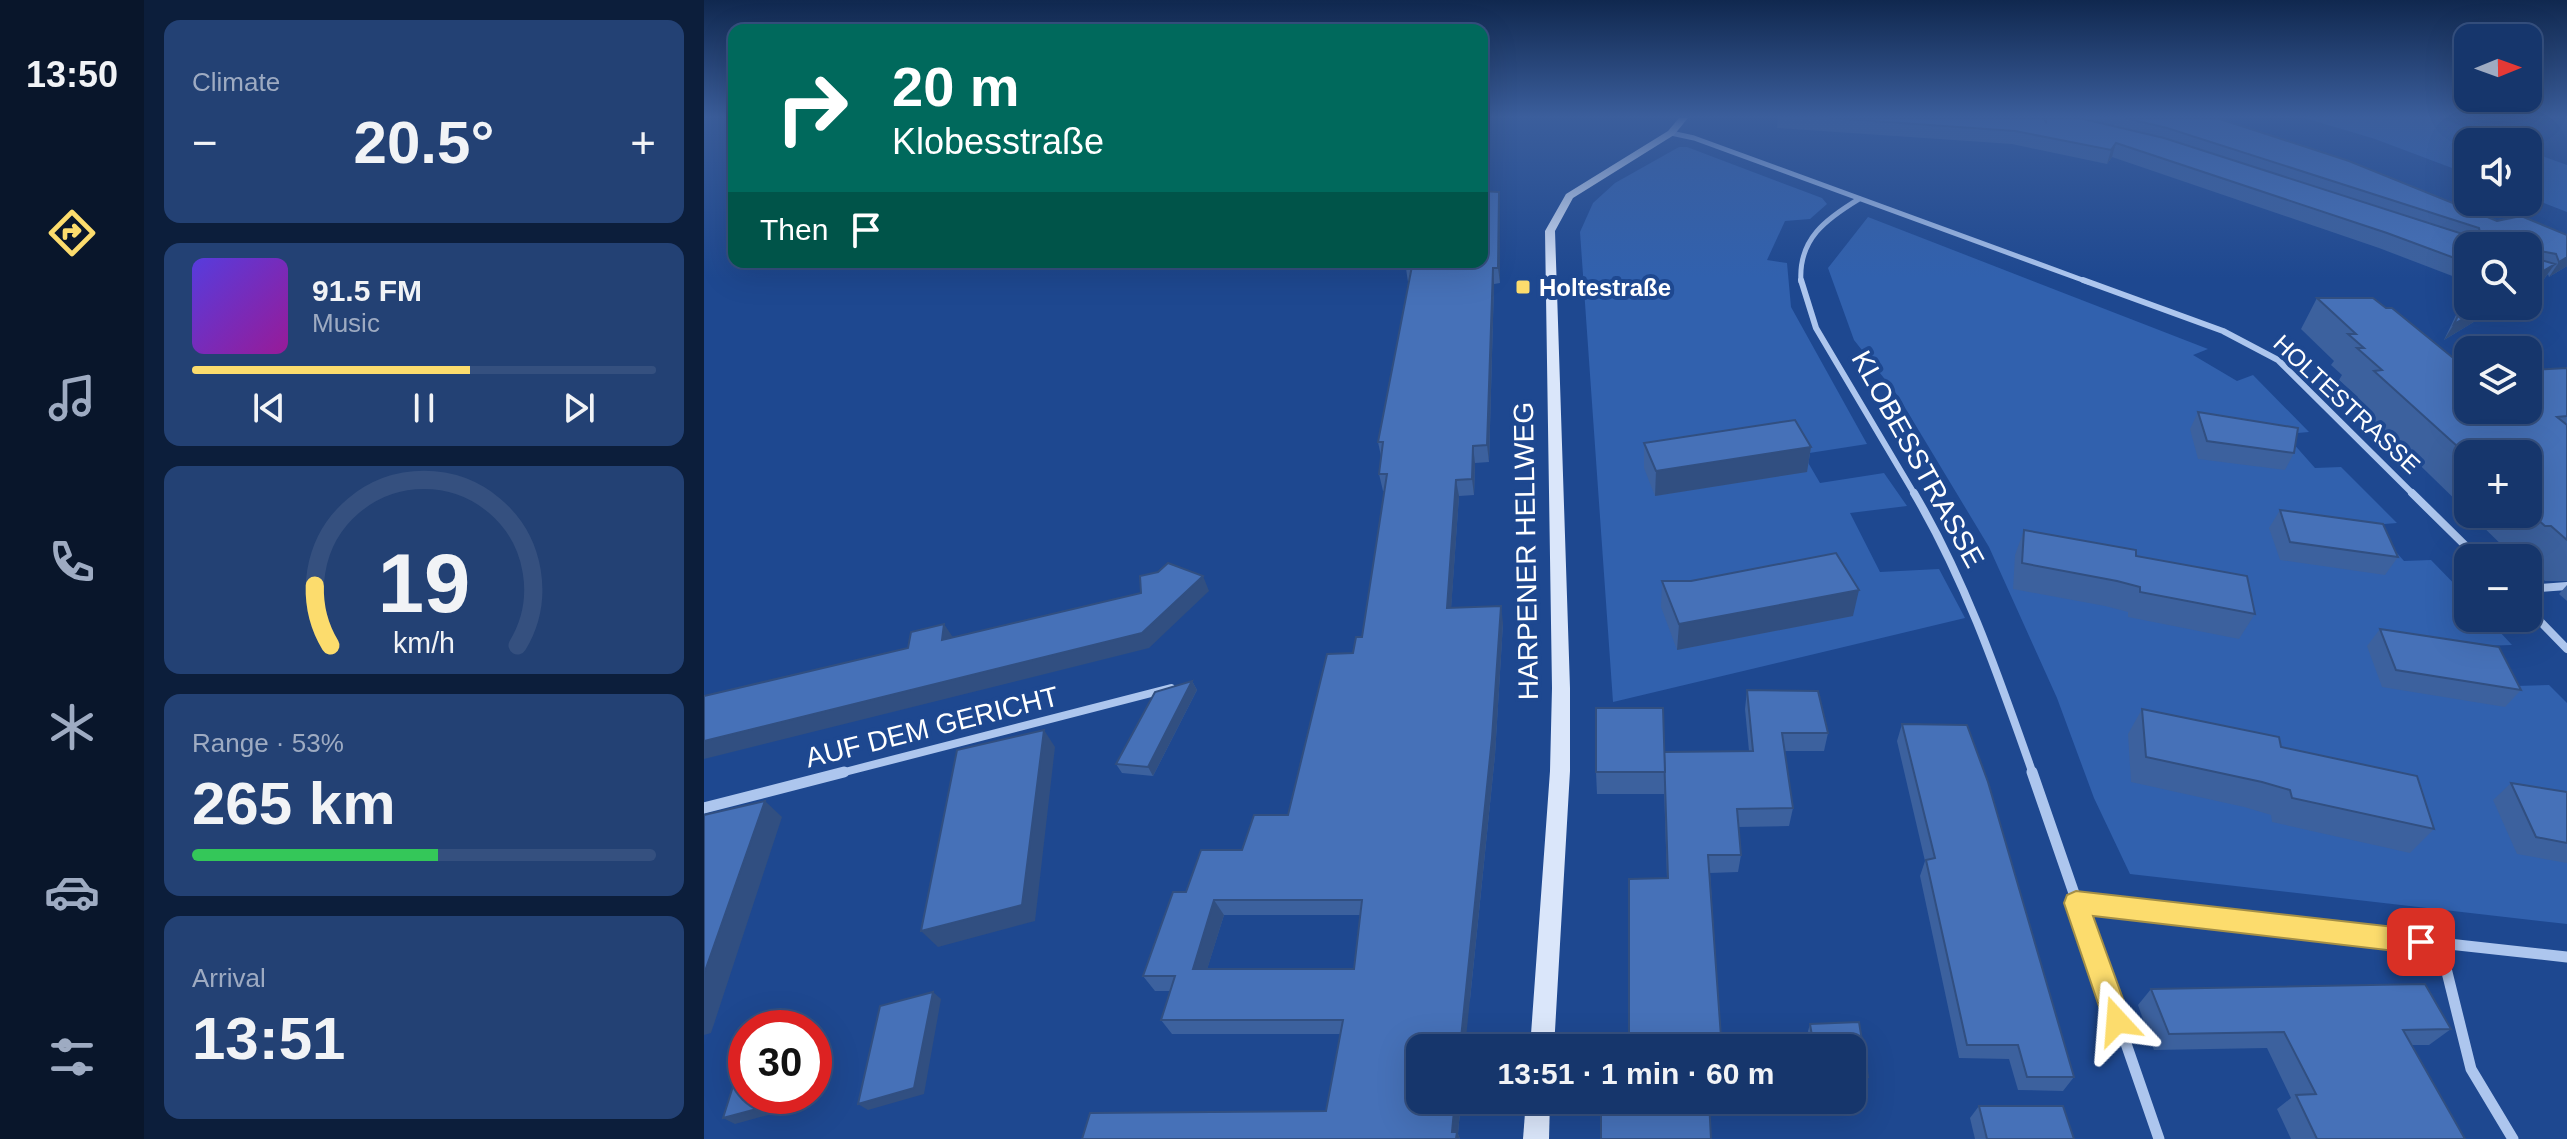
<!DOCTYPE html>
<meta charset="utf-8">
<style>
:root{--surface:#16366c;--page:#234174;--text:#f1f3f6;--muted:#9eabc2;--line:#35507f;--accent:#fcdc6d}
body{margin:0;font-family:Arial,sans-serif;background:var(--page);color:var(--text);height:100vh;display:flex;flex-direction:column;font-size:30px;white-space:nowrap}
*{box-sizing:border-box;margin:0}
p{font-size:26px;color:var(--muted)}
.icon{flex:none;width:44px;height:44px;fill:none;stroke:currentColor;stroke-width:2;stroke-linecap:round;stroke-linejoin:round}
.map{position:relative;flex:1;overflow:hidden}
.details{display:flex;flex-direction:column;gap:20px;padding:20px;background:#0c1e3b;width:560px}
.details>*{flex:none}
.hud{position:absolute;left:24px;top:24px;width:760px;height:244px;border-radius:16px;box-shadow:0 8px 32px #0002,0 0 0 2px var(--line);background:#00695c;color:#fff;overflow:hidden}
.needle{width:52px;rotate:89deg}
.fabs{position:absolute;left:1750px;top:24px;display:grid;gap:16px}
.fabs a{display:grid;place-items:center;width:88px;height:88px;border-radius:16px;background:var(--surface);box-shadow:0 8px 32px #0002,0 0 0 2px var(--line);font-size:40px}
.speed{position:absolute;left:24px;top:1010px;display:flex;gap:16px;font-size:40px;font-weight:700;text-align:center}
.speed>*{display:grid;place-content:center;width:104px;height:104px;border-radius:50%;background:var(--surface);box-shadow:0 8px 32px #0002,0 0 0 2px var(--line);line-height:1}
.speed .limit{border:12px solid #d22;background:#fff;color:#111}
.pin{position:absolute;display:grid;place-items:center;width:68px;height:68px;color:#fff;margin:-34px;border-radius:16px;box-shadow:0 4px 12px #0006}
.me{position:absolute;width:88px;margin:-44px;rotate:341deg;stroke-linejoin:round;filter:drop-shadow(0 0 6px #0008)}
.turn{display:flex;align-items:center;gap:28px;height:168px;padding:0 32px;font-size:36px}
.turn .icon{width:104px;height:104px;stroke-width:2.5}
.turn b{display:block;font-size:56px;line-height:68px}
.then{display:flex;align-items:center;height:76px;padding:0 32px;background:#0003;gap:16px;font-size:30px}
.big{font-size:60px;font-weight:600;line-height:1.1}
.details .widget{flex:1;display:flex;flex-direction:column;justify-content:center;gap:12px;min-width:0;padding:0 28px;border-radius:16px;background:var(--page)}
.details .dial{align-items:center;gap:0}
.dial svg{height:208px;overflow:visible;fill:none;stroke:var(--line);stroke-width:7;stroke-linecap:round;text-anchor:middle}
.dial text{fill:var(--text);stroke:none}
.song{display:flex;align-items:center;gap:24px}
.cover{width:96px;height:96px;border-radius:12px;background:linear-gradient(135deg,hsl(250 70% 55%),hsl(300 70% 35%))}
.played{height:8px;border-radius:4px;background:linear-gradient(90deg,var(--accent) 60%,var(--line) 60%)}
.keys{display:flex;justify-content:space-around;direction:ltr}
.heat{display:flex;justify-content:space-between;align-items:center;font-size:44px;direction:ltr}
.charge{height:12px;border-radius:6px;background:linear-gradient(90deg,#34c759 53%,var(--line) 0)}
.trip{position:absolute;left:702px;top:1034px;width:460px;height:80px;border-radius:16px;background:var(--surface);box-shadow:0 8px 32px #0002,0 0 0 2px var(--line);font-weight:600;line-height:80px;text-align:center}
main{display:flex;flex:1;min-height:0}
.tabs{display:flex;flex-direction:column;width:144px;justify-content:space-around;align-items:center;background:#09162b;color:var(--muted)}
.tabs .icon{width:56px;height:56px}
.tabs .selected{color:var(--accent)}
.tabs b{font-size:36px;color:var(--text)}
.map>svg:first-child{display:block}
</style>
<main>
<nav class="tabs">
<b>13:50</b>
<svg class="icon selected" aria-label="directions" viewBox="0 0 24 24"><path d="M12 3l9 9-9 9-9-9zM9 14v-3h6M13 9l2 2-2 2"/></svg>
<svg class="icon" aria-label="music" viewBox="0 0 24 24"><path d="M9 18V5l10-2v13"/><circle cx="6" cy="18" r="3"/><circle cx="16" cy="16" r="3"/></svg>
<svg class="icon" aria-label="phone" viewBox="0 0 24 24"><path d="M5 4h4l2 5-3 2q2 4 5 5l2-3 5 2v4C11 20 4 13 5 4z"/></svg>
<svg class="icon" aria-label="climate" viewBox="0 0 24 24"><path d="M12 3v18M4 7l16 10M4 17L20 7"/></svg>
<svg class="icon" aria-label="car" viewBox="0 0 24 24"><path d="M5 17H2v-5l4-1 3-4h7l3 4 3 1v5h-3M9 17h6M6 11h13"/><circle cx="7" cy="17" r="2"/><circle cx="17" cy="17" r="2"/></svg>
<svg class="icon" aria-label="filters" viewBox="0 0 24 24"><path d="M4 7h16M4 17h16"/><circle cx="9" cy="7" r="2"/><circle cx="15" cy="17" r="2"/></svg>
</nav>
<section class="details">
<div class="widget"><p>Climate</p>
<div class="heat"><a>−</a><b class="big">20.5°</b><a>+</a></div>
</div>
<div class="widget">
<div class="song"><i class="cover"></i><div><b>91.5 FM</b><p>Music</p></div></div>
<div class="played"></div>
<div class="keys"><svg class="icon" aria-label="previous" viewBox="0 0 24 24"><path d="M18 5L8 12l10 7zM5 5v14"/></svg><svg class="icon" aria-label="pause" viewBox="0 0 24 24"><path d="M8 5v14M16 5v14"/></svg><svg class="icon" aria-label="next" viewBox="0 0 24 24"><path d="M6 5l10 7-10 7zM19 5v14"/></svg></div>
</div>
<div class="widget dial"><svg viewBox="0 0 100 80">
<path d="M14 69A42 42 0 1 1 86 69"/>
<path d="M14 69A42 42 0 0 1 8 46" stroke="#fcdc6d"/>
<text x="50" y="56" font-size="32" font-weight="700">19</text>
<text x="50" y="72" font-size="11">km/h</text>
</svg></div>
<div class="widget"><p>Range · 53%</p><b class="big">265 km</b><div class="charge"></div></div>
<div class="widget"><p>Arrival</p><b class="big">13:51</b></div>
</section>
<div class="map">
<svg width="1863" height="1139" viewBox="0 0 1863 1139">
<rect width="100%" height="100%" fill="#1e4890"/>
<g fill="#3161ae">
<polygon points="1601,118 1737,118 1800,142 1764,142 1764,174 1671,139"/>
<polygon points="975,147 983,147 1118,198 1123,204 1106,219 1081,221 1063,260 1083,263 1087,307 1163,444 1099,454 1116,483 1180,473 1203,506 1146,513 1176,572 1235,569 1261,618 909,702 876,232 889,203 911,183"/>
<polygon points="1824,151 1863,165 1863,212 1824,197"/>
<polygon points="1164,217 1504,349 1489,355 1533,381 1549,375 1605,432 1581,434 1611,468 1637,467 1693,523 1668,525 1700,561 1727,560 1764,598 1764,618 1783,618 1808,645 1776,646 1811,686 1845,685 1863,703 1863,924 1426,874 1390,798 1353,698 1285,547 1194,396 1150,340 1124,268"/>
</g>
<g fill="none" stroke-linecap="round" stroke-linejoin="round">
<g stroke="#adc6ee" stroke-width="5">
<polyline points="967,133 990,138 1384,282"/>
<path d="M 1097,282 C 1094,239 1122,219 1155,199"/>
</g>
<g stroke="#adc6ee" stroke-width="6">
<polyline points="1097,280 1112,328 1211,495"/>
<polyline points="1379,280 1519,331 1574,360 1710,495"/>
</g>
<g stroke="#adc6ee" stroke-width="8">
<path d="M 1210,493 C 1262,581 1295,678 1329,774"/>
<polyline points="1708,493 1774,558"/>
<polyline points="1824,589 1863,586"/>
<polyline points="1824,609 1863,649"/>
<polyline points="133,774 467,688"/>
</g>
<g stroke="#adc6ee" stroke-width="11">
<polyline points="1328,772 1455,1139"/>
<polyline points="0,808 140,772"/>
<polyline points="1372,903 1863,957"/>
<polyline points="1736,944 1767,1069 1809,1139"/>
</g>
<g fill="#dae6fa" fill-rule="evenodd">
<polygon points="975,118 984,118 970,135 869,198 851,231 866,688 866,771 850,1048 826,1048 846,771 848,688 841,231 862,194 964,131"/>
<polygon points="822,1100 846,1100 845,1139 819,1139"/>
</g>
</g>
<g fill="#3c619e" fill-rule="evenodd">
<polygon points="1074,118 1339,118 1341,121 1342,118 1513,118 1793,221 1863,235 1863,266 1845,277 1844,274 1840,279 1764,246 1764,282 1675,248 1408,157 1403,164 1308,144 1073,128"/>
<path d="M 796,206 L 796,283 L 790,284 L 785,462 L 771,463 L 770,495 L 755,496 L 747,608 L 799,623 L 791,755 L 766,1000 L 716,1100 L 757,1100 L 754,1134 L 756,1139 L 378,1139 L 622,1111 L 636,1034 L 468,1034 L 457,1020 L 467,991 L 451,991 L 439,976 L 482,892 L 584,815 L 649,653 L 658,637 L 680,491 L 679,491 L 675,474 L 677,456 L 674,442 L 705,282 L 704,282 L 701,262 L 778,262 ZM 520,915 L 656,915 L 650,969 L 503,969 Z"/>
<polygon points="1764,290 1764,306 1796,306 1740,340"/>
<polygon points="1613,298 1764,410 1863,368 1863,581 1841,581 1824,564 1824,558 1811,558 1766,514 1824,514 1824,454 1764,454 1764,512 1651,402 1654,397 1635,380 1638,375 1627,365 1630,361 1597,329"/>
<polygon points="1494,412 1590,453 1581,470 1494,459 1486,429"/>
<polygon points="940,443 1107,447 1103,472 951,496 940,468"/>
<polygon points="1576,510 1694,557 1681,575 1576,560 1565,528"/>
<polygon points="1320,530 1432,556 1551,614 1535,639 1424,617 1424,612 1401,606 1309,589 1311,555"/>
<polygon points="958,581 1149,616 973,650 957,607"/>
<polygon points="1863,585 1863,601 1855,594"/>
<polygon points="1676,629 1817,690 1801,707 1678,687 1663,646"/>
<polygon points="488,681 493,690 449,776 418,773 412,764"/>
<polygon points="1043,690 1124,733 1120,751 1081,751 1089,808 1085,826 1034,827 1037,855 1034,872 1006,873 1017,1037 1016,1048 925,1048 963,878 960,788 960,794 893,794 892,772 960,752 1045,751 1041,709"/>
<polygon points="1438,709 1577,747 1730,829 1706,853 1568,822 1567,815 1540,807 1427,782 1424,734"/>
<polygon points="1198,724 1370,1077 1359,1091 1314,1090 1305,1059 1255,1058 1216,876 1221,861 1193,741"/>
<polygon points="1807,783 1863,792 1863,863 1813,854 1789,800"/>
<polygon points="1447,989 1747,1029 1725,1045 1707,1045 1761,1139 1587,1139 1573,1109 1587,1098 1563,1048 1450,1050 1434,1005"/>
<polygon points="1155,1022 1164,1077 1162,1084 1148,1085 1148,1048 1107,1048 1104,1031 1106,1024"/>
<polygon points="1275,1106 1370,1139 1271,1139 1266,1118"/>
</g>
<g fill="#314f81">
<polygon points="1412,143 1408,157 1403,164 1407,150"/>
<polygon points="795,192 796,206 796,283 794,268"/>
<polygon points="1863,257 1863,266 1845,277 1855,262"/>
<polygon points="1851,264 1840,279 1824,289 1824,280"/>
<polygon points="789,268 790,284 785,462 783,445"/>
<polygon points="1781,306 1796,306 1740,340 1750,324"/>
<polygon points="769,446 771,463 770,495 768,479"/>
<polygon points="1107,447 1103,472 951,496 952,471"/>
<polygon points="752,480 755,496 746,625 743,608"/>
<polygon points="499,576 505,591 445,648 0,759 0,741"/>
<polygon points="1155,590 1149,616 973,650 975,624"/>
<polygon points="797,606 799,623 791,755 761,1048 756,1048"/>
<polygon points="240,624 250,639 238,640"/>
<polygon points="488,681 493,690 449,776 444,767"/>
<polygon points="340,730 351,747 331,921 234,947 217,931"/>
<polygon points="61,801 78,817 7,1033 0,1035 0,974"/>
<polygon points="510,900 520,915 499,983 489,969"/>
<polygon points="229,992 237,999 220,1094 164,1110 154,1104"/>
<polygon points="77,1096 90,1096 86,1109 31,1124 19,1118"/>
<polygon points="751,1100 757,1100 754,1134 756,1139 751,1139 748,1132"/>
</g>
<g fill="#4671b8" stroke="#314f81" stroke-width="2" fill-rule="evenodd">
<polygon points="1126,118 1339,118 1342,122 1343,118 1375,118 1460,138 1771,238 1777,237 1775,228 1463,128 1421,118 1513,118 1645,161 1793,221 1817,216 1863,235 1863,257 1855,262 1852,254 1831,250 1830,258 1851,264 1824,280 1824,246 1764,246 1764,263 1683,233 1412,143 1407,150 1311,131"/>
<path d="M 778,191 L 795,192 L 794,268 L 789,268 L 783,445 L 769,446 L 768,479 L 752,480 L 743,608 L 797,606 L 788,738 L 756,1048 L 716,1048 L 716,1100 L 751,1100 L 748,1132 L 753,1132 L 752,1139 L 378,1139 L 386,1113 L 622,1111 L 639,1020 L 457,1020 L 471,976 L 439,976 L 469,892 L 482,892 L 497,850 L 538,850 L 550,815 L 584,815 L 623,654 L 649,653 L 652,637 L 658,637 L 683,474 L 675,474 L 679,442 L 674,442 L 708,266 L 701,266 L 702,262 L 778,262 ZM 510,900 L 658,900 L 650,969 L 489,969 Z"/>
<polygon points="1764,295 1764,306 1781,306 1750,324"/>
<polygon points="1613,298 1669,298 1682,308 1688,308 1764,370 1764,410 1824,410 1824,370 1863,368 1863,416 1853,417 1863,425 1863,540 1847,526 1841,526 1824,511 1824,454 1764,454 1764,456 1670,371 1678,370 1653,348 1660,348 1644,334 1652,334"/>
<polygon points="1494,412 1594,428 1590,453 1503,441"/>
<polygon points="1091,420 1107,447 952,471 940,443"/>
<polygon points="1576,510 1679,524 1694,557 1586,542"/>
<polygon points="1320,530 1432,550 1432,556 1543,576 1551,614 1436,592 1436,587 1413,581 1318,563"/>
<polygon points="1132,553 1155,590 975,624 958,581 987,581"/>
<polygon points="464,563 499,576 438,633 0,741 0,696 204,648 207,632 240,624 238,640 437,593 436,576 454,572"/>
<polygon points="1676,629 1795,647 1817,690 1692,670"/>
<polygon points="488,681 444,767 412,764 451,692"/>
<polygon points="1043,690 1114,691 1124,733 1078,733 1089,808 1033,809 1037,855 1004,855 1017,1037 1001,1037 1001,1048 925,1048 925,879 964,878 960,752 1049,751"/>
<polygon points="892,708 959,708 961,772 892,772"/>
<polygon points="1438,709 1575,737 1577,747 1713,776 1730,829 1588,798 1586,790 1558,782 1442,757"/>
<polygon points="1198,724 1263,725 1284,782 1370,1077 1323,1077 1314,1045 1263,1045 1222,860 1231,858"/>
<polygon points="340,730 318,905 217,931 253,750"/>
<polygon points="1807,783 1863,792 1863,843 1832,837"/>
<polygon points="61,801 0,974 0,815"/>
<polygon points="1721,984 1747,1029 1699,1030 1761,1139 1613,1139 1592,1095 1612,1094 1580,1032 1465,1034 1447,989"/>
<polygon points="229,992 210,1088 154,1104 176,1006"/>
<polygon points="1155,1022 1164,1077 1148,1078 1148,1048 1110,1048 1106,1024"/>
<polygon points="42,1045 42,1096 77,1096 75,1103 19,1118"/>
<polygon points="897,1100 1005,1100 1007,1139 897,1139"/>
<polygon points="1275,1106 1359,1106 1370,1139 1283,1139"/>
</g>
<linearGradient id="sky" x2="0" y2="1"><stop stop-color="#10284f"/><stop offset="0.42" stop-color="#3b5e9c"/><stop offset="1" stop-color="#3b5e9c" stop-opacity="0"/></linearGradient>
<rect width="1863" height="278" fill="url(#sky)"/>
<polygon fill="#fcdc6d" stroke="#a48f47" stroke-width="2" points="1372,891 1717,930 1725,933 1729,942 1725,950 1717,954 1389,916 1427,1021 1423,1030 1413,1034 1404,1030 1400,1021 1360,903 1363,895"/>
<rect fill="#fcdc6d" stroke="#1e4890" stroke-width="3" x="811" y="279" width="16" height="16" rx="4"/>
<g text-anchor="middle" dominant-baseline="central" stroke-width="8" stroke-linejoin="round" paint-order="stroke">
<g font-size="24" font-weight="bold" fill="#fff" stroke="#1e4890" text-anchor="start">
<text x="835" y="287">Holtestraße</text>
</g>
<g font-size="24" fill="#fff" stroke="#1e4890">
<text transform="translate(1643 404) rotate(43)">HOLTESTRASSE</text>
</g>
<g font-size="28" fill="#fff" stroke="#1e4890">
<text transform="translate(1214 459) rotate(61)">KLOBESSTRASSE</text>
<text transform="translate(822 551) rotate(-91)">HARPENER HELLWEG</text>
<text transform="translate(228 727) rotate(-14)">AUF DEM GERICHT</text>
</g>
</g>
</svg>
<div class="fabs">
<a><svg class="needle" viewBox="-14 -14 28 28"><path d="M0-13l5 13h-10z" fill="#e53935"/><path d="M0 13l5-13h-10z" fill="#9eabc2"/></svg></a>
<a><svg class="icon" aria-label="sound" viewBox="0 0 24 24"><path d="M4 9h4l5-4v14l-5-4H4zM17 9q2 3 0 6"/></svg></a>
<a><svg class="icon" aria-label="search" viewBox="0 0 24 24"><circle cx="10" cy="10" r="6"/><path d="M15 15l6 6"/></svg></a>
<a><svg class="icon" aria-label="layers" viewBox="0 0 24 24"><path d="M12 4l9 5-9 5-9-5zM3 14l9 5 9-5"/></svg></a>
<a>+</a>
<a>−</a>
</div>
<div class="speed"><div class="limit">30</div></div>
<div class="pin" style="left:1717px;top:942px;background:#d93025"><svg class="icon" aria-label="arrive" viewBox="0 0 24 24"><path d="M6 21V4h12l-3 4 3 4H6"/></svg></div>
<svg class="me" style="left:1413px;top:1021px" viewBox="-20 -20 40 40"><path d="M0-17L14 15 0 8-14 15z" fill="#fcdc6d" stroke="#fff" stroke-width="4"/></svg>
<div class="trip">13:51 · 1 min · 60 m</div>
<div class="hud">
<div class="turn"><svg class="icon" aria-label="right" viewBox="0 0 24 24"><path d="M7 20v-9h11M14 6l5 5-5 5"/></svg><div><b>20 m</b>Klobesstraße</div></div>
<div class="then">Then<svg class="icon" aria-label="arrive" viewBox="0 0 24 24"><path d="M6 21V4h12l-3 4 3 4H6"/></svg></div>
</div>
</div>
</main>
